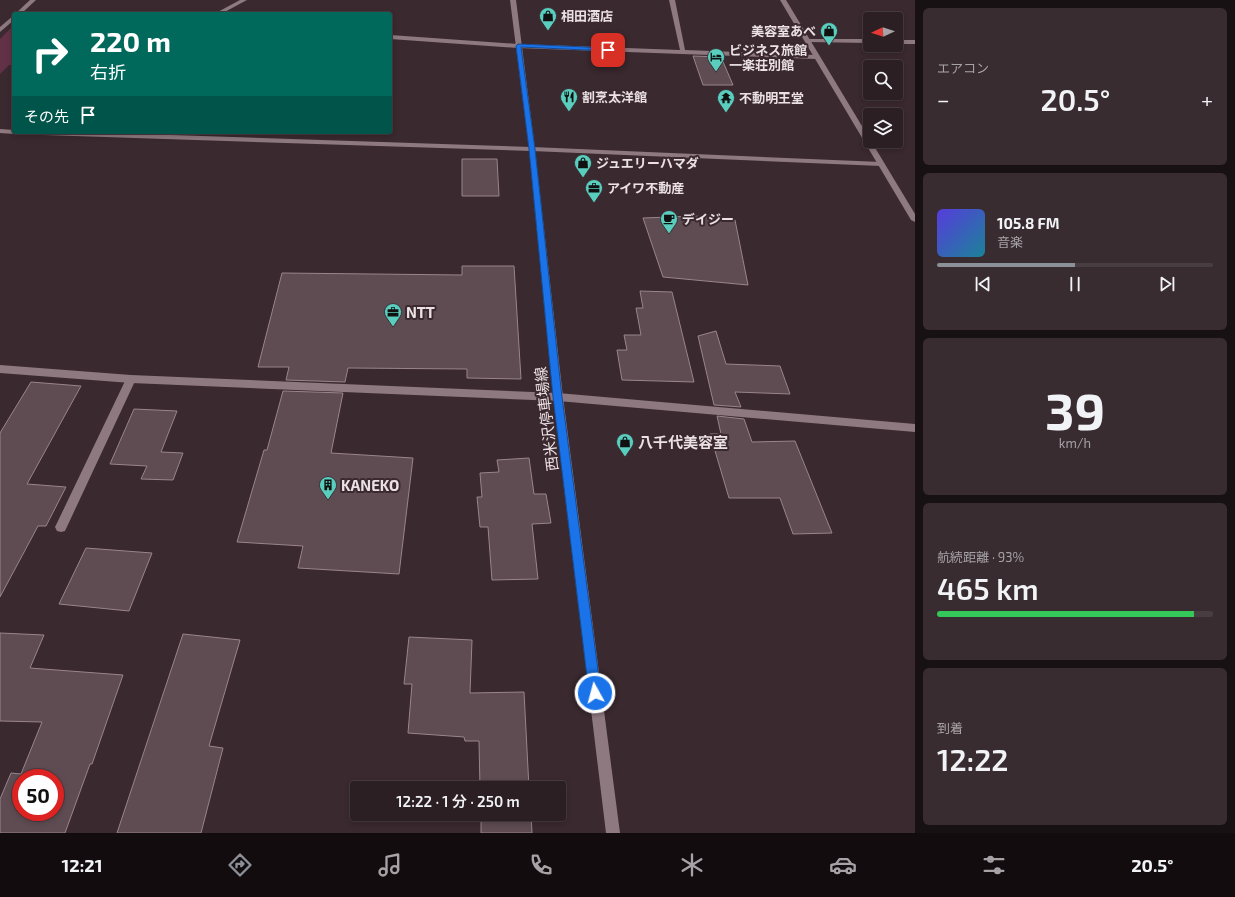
<!DOCTYPE html>
<html lang="ja">
<meta charset="utf-8">
<style>
:root{--surface:#2c1f23;--page:#382c30;--text:#f1f3f6;--muted:#a6a2a6;--line:#483d41;--accent:#8c9099}
body{margin:0;font-family:"Exo 2","Noto Sans JP",sans-serif;background:var(--page);color:var(--text);height:100vh;display:flex;flex-direction:column;font-size:15px;white-space:nowrap}
*{box-sizing:border-box;margin:0}
p{font-size:13px;color:var(--muted)}
.icon{flex:none;width:22px;height:22px;fill:none;stroke:currentColor;stroke-width:2;stroke-linecap:round;stroke-linejoin:round}
.map{position:relative;flex:1;overflow:hidden}
.sheet{display:flex;flex-direction:column;gap:8px;padding:8px;background:#181113;width:320px}
.sheet>*{flex:none}
.hud{position:absolute;left:12px;top:12px;width:380px;height:122px;border-radius:4px;box-shadow:0 2px 6px #0003,0 0 0 1px var(--line);background:#00695c;color:#fff;overflow:hidden}
.needle{width:26px;rotate:266deg}
.fabs{position:absolute;left:863px;top:12px;display:grid;gap:8px}
.fabs a{display:grid;place-items:center;width:40px;height:40px;border-radius:4px;background:var(--surface);box-shadow:0 2px 6px #0003,0 0 0 1px var(--line);font-size:20px}
.speed{position:absolute;left:12px;top:769px;display:flex;gap:8px;font-size:20px;font-weight:700;text-align:center}
.speed>*{display:grid;place-content:center;width:52px;height:52px;border-radius:50%;background:var(--surface);box-shadow:0 2px 6px #0003,0 0 0 1px var(--line);line-height:1}
.speed .limit{border:6px solid #d22;background:#fff;color:#111}
.pin{position:absolute;display:grid;place-items:center;width:34px;height:34px;color:#fff;margin:-17px;border-radius:8px;box-shadow:0 2px 6px #0006}
.me{position:absolute;width:44px;margin:-22px;rotate:353deg;stroke-linejoin:round;filter:drop-shadow(0 0 3px #0008)}
.turn{display:flex;align-items:center;gap:14px;height:84px;padding:0 12px;font-size:18px}
.turn .icon{width:52px;height:52px;stroke-width:2.5}
.turn b{display:block;font-size:28px;line-height:34px}
.then{display:flex;align-items:center;height:38px;padding:0 12px;background:#0003;gap:8px;font-size:15px}
.big{font-size:30px;font-weight:600;line-height:1.1}
.sheet .card{flex:1;display:flex;flex-direction:column;justify-content:center;gap:6px;min-width:0;padding:0 14px;border-radius:6px;background:var(--page)}
.sheet .dial{align-items:center;gap:0}
.dial b{font-size:52px;line-height:1}
.song{display:flex;align-items:center;gap:12px}
.cover{width:48px;height:48px;border-radius:6px;background:linear-gradient(135deg,hsl(250 70% 55%),hsl(190 70% 35%))}
.played{height:4px;border-radius:2px;background:linear-gradient(90deg,var(--accent) 50%,var(--line) 50%)}
.keys{display:flex;justify-content:space-around;direction:ltr}
.heat{display:flex;justify-content:space-between;align-items:center;font-size:22px;direction:ltr}
.charge{height:6px;border-radius:3px;background:linear-gradient(90deg,#34c759 93%,var(--line) 0)}
.trip{position:absolute;left:350px;top:781px;width:216px;height:40px;border-radius:4px;background:var(--surface);box-shadow:0 2px 6px #0003,0 0 0 1px var(--line);font-weight:600;line-height:40px;text-align:center}
.dock{display:flex;height:64px;justify-content:space-around;align-items:center;background:#120c0e;color:var(--muted)}
.dock .icon{width:28px;height:28px}
.dock .current{color:var(--accent)}
.dock b{font-size:18px;color:var(--text)}
main{display:flex;flex:1;min-height:0}
.map>svg:first-child{display:block}
</style>
<main>
<div class="map">
<svg width="915" height="833" viewBox="0 0 915 833">
<rect width="100%" height="100%" fill="#3a292f"/>
<polygon fill="#633145" points="14,27 14,65 9,65 0,74 0,39 11,28"/>
<g fill="#5e4c52" stroke="#99858b" fill-rule="evenodd">
<polygon points="693,56 721,57 733,85 703,85"/>
<polygon points="462,159 497,159 499,196 462,196"/>
<polygon points="695,216 735,220 748,285 663,277 643,218"/>
<polygon points="462,266 514,266 521,379 467,378 467,369 348,368 345,382 286,380 289,367 258,367 282,273 462,275"/>
<polygon points="640,291 672,292 694,382 622,380 617,350 627,350 624,335 641,335 636,308 643,308"/>
<polygon points="716,331 726,364 780,366 790,394 735,392 741,407 714,405 698,336"/>
<polygon points="31,382 81,386 27,484 66,487 46,526 38,526 0,597 0,433"/>
<polygon points="283,391 343,393 331,453 413,458 399,574 298,568 303,546 237,542 264,450 267,450"/>
<polygon points="134,409 177,411 161,452 183,453 173,480 141,479 147,466 110,464"/>
<polygon points="717,416 744,419 752,442 795,441 832,533 793,534 780,498 729,498 710,434 721,434"/>
<polygon points="529,458 534,494 546,494 551,523 532,524 538,579 492,580 488,527 480,527 477,497 482,497 480,473 499,472 497,460"/>
<polygon points="86,548 152,553 129,611 59,604"/>
<path d="M 0,633 L 44,635 L 30,668 L 123,675 L 92,764 L 90,764 L 65,833 L 0,833 L 0,799 L 11,773 L 21,774 L 42,722 L 0,721 ZM 21,778 L 55,778 L 55,812 L 21,812 Z"/>
<polygon points="183,634 240,640 209,746 223,748 201,833 117,833"/>
<polygon points="409,637 472,640 470,693 524,692 529,788 480,788 479,741 465,741 464,737 408,733 412,684 404,684"/>
<polygon points="481,814 531,814 532,833 481,833"/>
</g>
<g fill="none" stroke-linecap="round" stroke-linejoin="round">
<g fill="#8e7980" fill-rule="evenodd">
<polygon points="240,0 247,0 221,14 214,14"/>
<polygon points="780,0 786,0 915,214 915,222 911,220"/>
<polygon points="131,375 134,376 136,379 65,531 61,532 57,531 55,527 57,523 126,379 128,376"/>
</g>
<g fill="#8e7980" fill-rule="evenodd">
<polygon points="30,0 36,0 21,14 15,14"/>
<polygon points="669,0 675,0 685,50 816,55 819,57 816,59 518,48 390,39 390,35 518,44 680,50"/>
<polygon points="14,15 14,20 0,32 0,27"/>
<polygon points="805,39 870,39 870,43 807,42 805,41"/>
<rect x="896" y="40" width="19" height="4"/>
<polygon points="0,129 14,130 14,132 79,132 532,147 881,162 885,164 881,166 532,151 14,134 0,133"/>
</g>
<polygon fill="#8e7980" fill-rule="evenodd" points="0,365 131,375 558,393 915,424 915,432 558,401 131,383 0,373"/>
<polygon fill="#8e7980" fill-rule="evenodd" points="510,0 516,0 535,149 563,397 620,833 606,833 553,397 529,149"/>
</g>
<polygon fill="#1a73e8" stroke="#114b97" points="518,44 608,48 611,50 608,51 521,47 535,149 562,397 601,693 600,697 595,699 591,697 589,693 553,397 529,149 516,46"/>
<defs>
<symbol id="shop-pin" viewBox="-11 -11 22 30"><path d="M0 17L-7.5 6A9.5 9.5 0 1 1 7.5 6Z" fill="#59cebe" stroke="#3a292f"/><path d="M-5-2.5h2.3a2.7 3.5 0 0 1 5.4 0H5L5.5 6h-11ZM-1.5-2.5h3a1.5 2.3 0 0 0-3 0Z" fill="#111"/></symbol>
<symbol id="hotel-pin" viewBox="-11 -11 22 30"><path d="M0 17L-7.5 6A9.5 9.5 0 1 1 7.5 6Z" fill="#59cebe" stroke="#3a292f"/><path d="M-6-4.5h1.5V1H6V5H4.5V3h-9V5H-6ZM-4 0a1.8 1.8 0 1 1 3.6 0ZM.5 0V-2.5h3Q6-2.5 6 0Z" fill="#111"/></symbol>
<symbol id="restaurant-pin" viewBox="-11 -11 22 30"><path d="M0 17L-7.5 6A9.5 9.5 0 1 1 7.5 6Z" fill="#59cebe" stroke="#3a292f"/><path d="M-5-6h1v4h1v-4h1v4h1v-4h1v5L-1.5 .5V6h-2V.5L-5-1ZM5-6V6H3V1.5H1.5Q1.5-4 5-6Z" fill="#111"/></symbol>
<symbol id="temple-pin" viewBox="-11 -11 22 30"><path d="M0 17L-7.5 6A9.5 9.5 0 1 1 7.5 6Z" fill="#59cebe" stroke="#3a292f"/><path d="M0-6L5-2H3V0L6.5 2.5H4V6H1.5V3h-3V6H-4V2.5H-6.5L-3 0V-2H-5Z" fill="#111"/></symbol>
<symbol id="office-pin" viewBox="-11 -11 22 30"><path d="M0 17L-7.5 6A9.5 9.5 0 1 1 7.5 6Z" fill="#59cebe" stroke="#3a292f"/><path d="M-6-3h4V-5.5h4V-3h4V5H-6ZM-1-4.5V-3h2v-1.5ZM-6 0V1H6V0Z" fill="#111"/></symbol>
<symbol id="cafe-pin" viewBox="-11 -11 22 30"><path d="M0 17L-7.5 6A9.5 9.5 0 1 1 7.5 6Z" fill="#59cebe" stroke="#3a292f"/><path d="M-5.5-4.5H6V0H3Q3 3.5 0 3.5H-2.5Q-5.5 3.5-5.5 0ZM3-3.2v2h1.7v-2ZM-6 4.5H4V6H-6Z" fill="#111"/></symbol>
<symbol id="building-pin" viewBox="-11 -11 22 30"><path d="M0 17L-7.5 6A9.5 9.5 0 1 1 7.5 6Z" fill="#59cebe" stroke="#3a292f"/><path d="M-4-6H4V6H1V3H-1V6H-4ZM-2.5-4.3h1.7v1.8h-1.7ZM.8-4.3h1.7v1.8H.8ZM-2.5-1h1.7V.8h-1.7ZM.8-1h1.7V.8H.8Z" fill="#111"/></symbol>
</defs>
<g fill-rule="evenodd">
<use href="#shop-pin" x="538" y="6" width="20" height="27"/>
<use href="#shop-pin" x="819" y="21" width="20" height="27"/>
<use href="#hotel-pin" x="706" y="47" width="20" height="27"/>
<use href="#restaurant-pin" x="559" y="87" width="20" height="27"/>
<use href="#temple-pin" x="716" y="88" width="20" height="27"/>
<use href="#shop-pin" x="573" y="153" width="20" height="27"/>
<use href="#office-pin" x="584" y="178" width="20" height="27"/>
<use href="#cafe-pin" x="659" y="209" width="20" height="27"/>
<use href="#office-pin" x="383" y="302" width="20" height="27"/>
<use href="#shop-pin" x="615" y="432" width="20" height="27"/>
<use href="#building-pin" x="318" y="475" width="20" height="27"/>
</g>
<g text-anchor="middle" dominant-baseline="central" stroke-width="4" stroke-linejoin="round" paint-order="stroke">
<g font-size="13" font-weight="bold" fill="#ebe0e4" stroke="#3a292f" text-anchor="start">
<text x="561" y="16">相田酒店</text>
<text x="816" y="31" text-anchor="end">美容室あべ</text>
<text x="729" y="50">ビジネス旅館<tspan x="729" dy="15">一楽荘別館</tspan></text>
<text x="582" y="97">割烹太洋館</text>
<text x="739" y="98">不動明王堂</text>
<text x="596" y="163">ジュエリーハマダ</text>
<text x="607" y="188">アイワ不動産</text>
<text x="682" y="219">デイジー</text>
</g>
<g font-size="15" font-weight="bold" fill="#ebe0e4" stroke="#3a292f" text-anchor="start">
<text x="406" y="312">NTT</text>
<text x="638" y="442">八千代美容室</text>
<text x="341" y="485">KANEKO</text>
</g>
<g font-size="15" fill="#ebe0e4" stroke="#3a292f">
<text transform="translate(546 419) rotate(-97)">西米沢停車場線</text>
</g>
</g>
</svg>
<div class="fabs">
<a><svg class="needle" viewBox="-14 -14 28 28"><path d="M0-13l5 13h-10z" fill="#e53935"/><path d="M0 13l5-13h-10z" fill="#a6a2a6"/></svg></a>
<a><svg class="icon" aria-label="search" viewBox="0 0 24 24"><circle cx="10" cy="10" r="6"/><path d="M15 15l6 6"/></svg></a>
<a><svg class="icon" aria-label="layers" viewBox="0 0 24 24"><path d="M12 4l9 5-9 5-9-5zM3 14l9 5 9-5"/></svg></a>
</div>
<div class="speed"><div class="limit">50</div></div>
<div class="pin" style="left:608px;top:50px;background:#d93025"><svg class="icon" aria-label="arrive" viewBox="0 0 24 24"><path d="M6 21V4h12l-3 4 3 4H6"/></svg></div>
<svg class="me" style="left:595px;top:693px" viewBox="-20 -20 40 40"><circle r="17" fill="#1a73e8" stroke="#fff" stroke-width="3"/><path d="M0-11L8 9 0 5-8 9z" fill="#fff"/></svg>
<div class="trip">12:22 · 1 分 · 250 m</div>
<div class="hud">
<div class="turn"><svg class="icon" aria-label="right" viewBox="0 0 24 24"><path d="M7 20v-9h11M14 6l5 5-5 5"/></svg><div><b>220 m</b>右折</div></div>
<div class="then">その先<svg class="icon" aria-label="arrive" viewBox="0 0 24 24"><path d="M6 21V4h12l-3 4 3 4H6"/></svg></div>
</div>
</div>
<section class="sheet">
<div class="card"><p>エアコン</p>
<div class="heat"><a>−</a><b class="big">20.5°</b><a>+</a></div>
</div>
<div class="card">
<div class="song"><i class="cover"></i><div><b>105.8 FM</b><p>音楽</p></div></div>
<div class="played"></div>
<div class="keys"><svg class="icon" aria-label="previous" viewBox="0 0 24 24"><path d="M18 5L8 12l10 7zM5 5v14"/></svg><svg class="icon" aria-label="pause" viewBox="0 0 24 24"><path d="M8 5v14M16 5v14"/></svg><svg class="icon" aria-label="next" viewBox="0 0 24 24"><path d="M6 5l10 7-10 7zM19 5v14"/></svg></div>
</div>
<div class="card dial"><b>39</b><p>km/h</p></div>
<div class="card"><p>航続距離 · 93%</p><b class="big">465 km</b><div class="charge"></div></div>
<div class="card"><p>到着</p><b class="big">12:22</b></div>
</section>
</main>
<nav class="dock">
<b>12:21</b>
<svg class="icon current" aria-label="directions" viewBox="0 0 24 24"><path d="M12 3l9 9-9 9-9-9zM9 14v-3h6M13 9l2 2-2 2"/></svg>
<svg class="icon" aria-label="music" viewBox="0 0 24 24"><path d="M9 18V5l10-2v13"/><circle cx="6" cy="18" r="3"/><circle cx="16" cy="16" r="3"/></svg>
<svg class="icon" aria-label="phone" viewBox="0 0 24 24"><path d="M5 4h4l2 5-3 2q2 4 5 5l2-3 5 2v4C11 20 4 13 5 4z"/></svg>
<svg class="icon" aria-label="climate" viewBox="0 0 24 24"><path d="M12 3v18M4 7l16 10M4 17L20 7"/></svg>
<svg class="icon" aria-label="car" viewBox="0 0 24 24"><path d="M5 17H2v-5l4-1 3-4h7l3 4 3 1v5h-3M9 17h6M6 11h13"/><circle cx="7" cy="17" r="2"/><circle cx="17" cy="17" r="2"/></svg>
<svg class="icon" aria-label="filters" viewBox="0 0 24 24"><path d="M4 7h16M4 17h16"/><circle cx="9" cy="7" r="2"/><circle cx="15" cy="17" r="2"/></svg>
<b>20.5°</b>
</nav>
